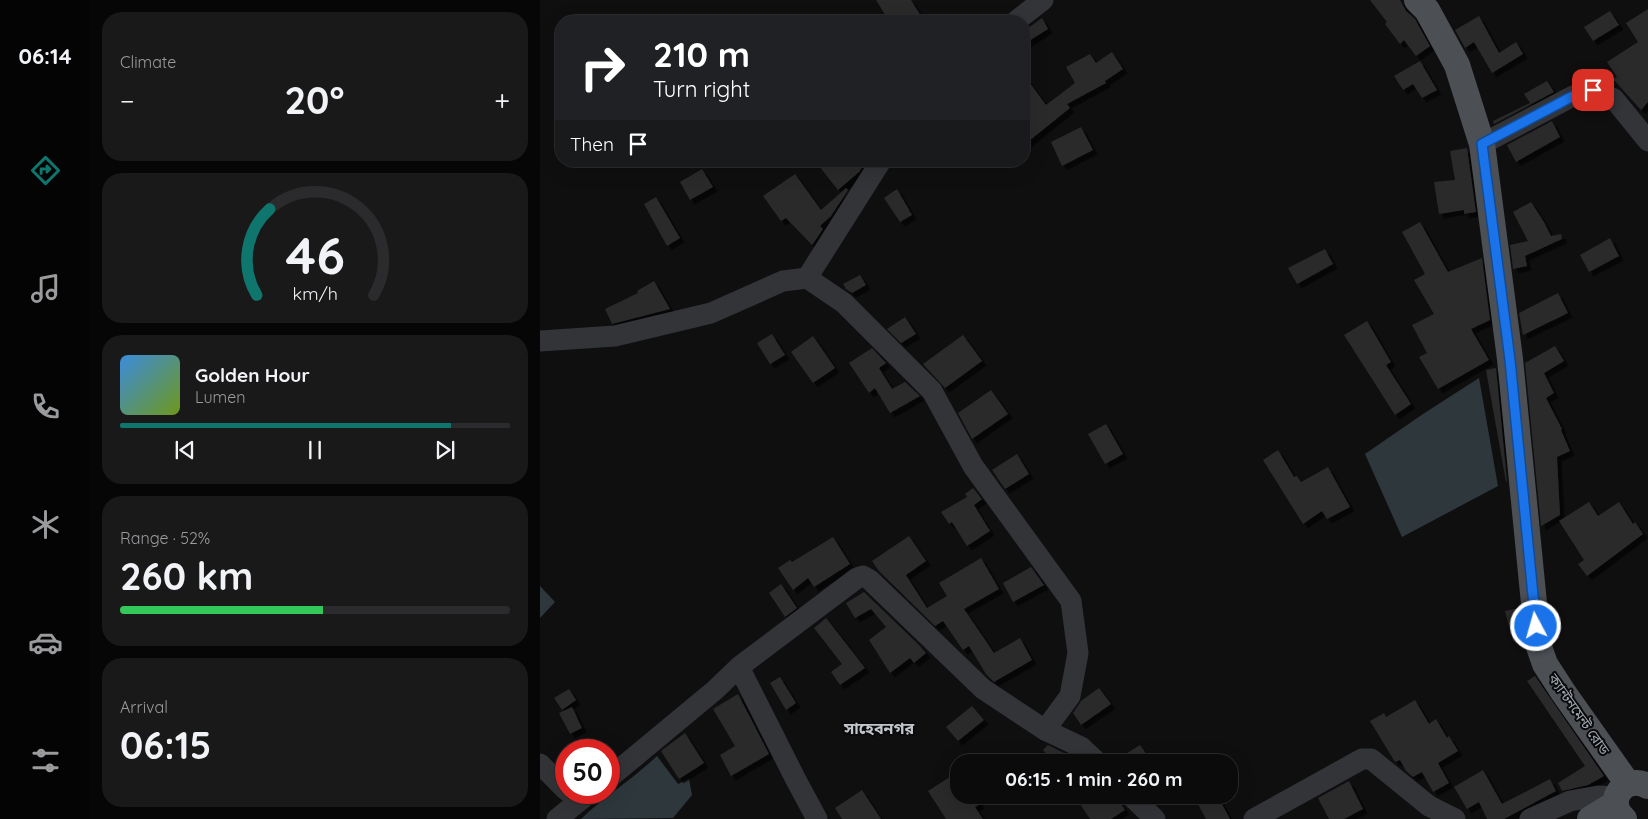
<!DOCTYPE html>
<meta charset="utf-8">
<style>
:root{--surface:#0b0b0c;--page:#19191a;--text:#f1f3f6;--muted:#9a9b9d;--line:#2b2b2d;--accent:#0f766e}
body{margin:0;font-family:Quicksand,"Noto Sans Bengali",sans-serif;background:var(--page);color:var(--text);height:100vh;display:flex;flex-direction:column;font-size:19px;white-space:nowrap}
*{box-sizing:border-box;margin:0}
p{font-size:16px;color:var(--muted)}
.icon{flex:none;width:28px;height:28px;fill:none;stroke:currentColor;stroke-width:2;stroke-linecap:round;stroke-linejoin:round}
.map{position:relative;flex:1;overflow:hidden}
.sheet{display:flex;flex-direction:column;gap:12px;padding:12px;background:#060607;width:450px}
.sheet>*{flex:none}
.top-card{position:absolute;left:15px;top:15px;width:475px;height:152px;border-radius:20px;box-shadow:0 5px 20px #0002,0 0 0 1px var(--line);background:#202124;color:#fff;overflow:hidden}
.speed{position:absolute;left:15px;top:739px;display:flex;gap:10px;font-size:25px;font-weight:700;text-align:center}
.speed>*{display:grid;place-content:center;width:65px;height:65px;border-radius:50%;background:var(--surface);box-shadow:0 5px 20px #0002,0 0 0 1px var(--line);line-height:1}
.speed .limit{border:8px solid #d22;background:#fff;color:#111}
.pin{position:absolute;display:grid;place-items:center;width:42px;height:42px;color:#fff;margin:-21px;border-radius:10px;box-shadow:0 2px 8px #0006}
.me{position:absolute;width:55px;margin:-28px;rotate:354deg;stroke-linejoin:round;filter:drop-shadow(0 0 4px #0008)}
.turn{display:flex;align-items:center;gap:18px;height:105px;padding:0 15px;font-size:22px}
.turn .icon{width:65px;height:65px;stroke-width:2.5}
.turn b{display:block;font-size:35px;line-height:42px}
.then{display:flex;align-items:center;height:48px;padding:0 15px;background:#0003;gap:10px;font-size:19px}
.big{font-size:38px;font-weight:700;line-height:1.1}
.sheet .tile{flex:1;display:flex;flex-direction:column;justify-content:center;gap:8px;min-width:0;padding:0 18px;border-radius:20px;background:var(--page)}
.sheet .dial{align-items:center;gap:0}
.dial svg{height:130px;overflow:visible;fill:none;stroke:var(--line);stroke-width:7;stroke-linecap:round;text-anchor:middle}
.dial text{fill:var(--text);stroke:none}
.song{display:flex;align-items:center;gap:15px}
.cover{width:60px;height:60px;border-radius:8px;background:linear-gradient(135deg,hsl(210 70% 55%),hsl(80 70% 35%))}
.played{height:5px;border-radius:2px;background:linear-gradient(90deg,var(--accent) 85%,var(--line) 85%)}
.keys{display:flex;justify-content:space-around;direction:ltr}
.heat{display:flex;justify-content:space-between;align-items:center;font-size:28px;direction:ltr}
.charge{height:8px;border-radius:4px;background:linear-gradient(90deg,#34c759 52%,var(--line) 0)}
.trip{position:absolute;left:410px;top:754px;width:288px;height:50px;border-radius:20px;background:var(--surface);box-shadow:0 5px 20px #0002,0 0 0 1px var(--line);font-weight:700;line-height:50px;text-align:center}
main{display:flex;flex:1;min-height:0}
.tab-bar{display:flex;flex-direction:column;width:90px;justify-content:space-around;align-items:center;background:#040405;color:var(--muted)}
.tab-bar .icon{width:35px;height:35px}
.tab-bar .current{color:var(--accent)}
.tab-bar b{font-size:22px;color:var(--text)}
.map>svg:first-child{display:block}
</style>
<main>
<nav class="tab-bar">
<b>06:14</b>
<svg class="icon current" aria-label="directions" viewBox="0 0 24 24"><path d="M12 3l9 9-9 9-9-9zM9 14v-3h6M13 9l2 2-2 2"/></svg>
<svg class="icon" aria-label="music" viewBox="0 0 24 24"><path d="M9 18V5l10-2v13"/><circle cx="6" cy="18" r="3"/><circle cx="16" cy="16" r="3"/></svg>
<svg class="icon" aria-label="phone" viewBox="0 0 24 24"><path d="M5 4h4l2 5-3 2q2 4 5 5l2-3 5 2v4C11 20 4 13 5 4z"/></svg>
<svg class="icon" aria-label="climate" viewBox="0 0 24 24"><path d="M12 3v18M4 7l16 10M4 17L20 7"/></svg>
<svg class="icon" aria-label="car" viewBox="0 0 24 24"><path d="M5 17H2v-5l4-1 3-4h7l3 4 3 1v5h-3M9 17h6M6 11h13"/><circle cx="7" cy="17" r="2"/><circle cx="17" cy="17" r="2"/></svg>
<svg class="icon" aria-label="filters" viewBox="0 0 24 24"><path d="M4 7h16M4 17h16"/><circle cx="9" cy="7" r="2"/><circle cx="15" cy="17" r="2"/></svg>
</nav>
<section class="sheet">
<div class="tile"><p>Climate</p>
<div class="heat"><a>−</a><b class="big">20°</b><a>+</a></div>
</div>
<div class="tile dial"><svg viewBox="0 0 100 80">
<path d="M14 69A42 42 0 1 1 86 69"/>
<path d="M14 69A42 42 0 0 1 22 16" stroke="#0f766e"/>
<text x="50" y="56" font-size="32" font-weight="700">46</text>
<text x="50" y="72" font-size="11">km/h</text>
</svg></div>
<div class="tile">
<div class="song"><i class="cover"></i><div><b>Golden Hour</b><p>Lumen</p></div></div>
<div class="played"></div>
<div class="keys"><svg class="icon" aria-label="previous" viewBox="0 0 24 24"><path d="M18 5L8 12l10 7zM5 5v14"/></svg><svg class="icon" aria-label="pause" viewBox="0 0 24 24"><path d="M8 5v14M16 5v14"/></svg><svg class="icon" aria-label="next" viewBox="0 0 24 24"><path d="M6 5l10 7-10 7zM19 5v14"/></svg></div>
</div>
<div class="tile"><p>Range · 52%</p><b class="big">260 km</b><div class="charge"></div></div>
<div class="tile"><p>Arrival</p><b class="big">06:15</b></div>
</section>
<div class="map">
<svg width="1108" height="819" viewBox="0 0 1108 819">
<defs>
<filter id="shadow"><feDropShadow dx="4.5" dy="4.5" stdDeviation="0" flood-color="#0009"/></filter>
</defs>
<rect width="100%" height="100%" fill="#0f0f10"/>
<g fill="#2e383c">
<polygon points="939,378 958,486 862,537 825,454 883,414"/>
<polygon points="0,586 15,602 0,618"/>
<path d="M 117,756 L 138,784 L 149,779 L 152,795 L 133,818 L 41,819 C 65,796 93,779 117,756 Z"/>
</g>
<g fill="#2a2a2c" filter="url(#shadow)">
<polygon points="336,0 371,0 384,21 349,21"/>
<polygon points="830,0 860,0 866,11 875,19 890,46 876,56 864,40 860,44 845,24 847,22"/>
<polygon points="1108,9 1108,102 1101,110 1073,79 1077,77 1067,62 1098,42 1086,23"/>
<polygon points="1070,11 1079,25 1053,41 1044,27"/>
<polygon points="939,16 959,53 976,42 983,54 952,73 934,42 925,48 915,30"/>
<polygon points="502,18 508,29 484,44 484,31"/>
<polygon points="572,52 583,69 565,81 566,83 527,104 530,108 484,145 484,75 506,105 535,83 526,67 550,54 556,63"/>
<polygon points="880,61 897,90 882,98 873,84 863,90 854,76"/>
<polygon points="1007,81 1014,92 954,124 953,121 990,103 984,94"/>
<polygon points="1012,121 1020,137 976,162 967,145"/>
<polygon points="541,127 553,150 522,166 511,142"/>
<polygon points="927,148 936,212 924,214 924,210 899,214 894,182 915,180 910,151"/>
<polygon points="275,161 326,161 319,172 298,190"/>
<polygon points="162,169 173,187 150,200 140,182"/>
<polygon points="255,174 281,210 306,188 308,190 291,216 280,226 283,229 272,245 246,218 241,221 223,196"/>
<polygon points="357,189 372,215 360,222 344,198"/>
<polygon points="116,197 140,238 127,246 104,204"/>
<polygon points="991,202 1004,222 1011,236 1021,234 1022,239 985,256 987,266 973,269 970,245 988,241 973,212"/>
<polygon points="880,222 908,272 942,258 950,320 931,329 949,360 898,389 879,357 887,353 872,325 894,314 874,280 885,274 862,232"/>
<polygon points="1070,238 1079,256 1049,272 1040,255"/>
<polygon points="785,249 793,264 757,284 748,268"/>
<polygon points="320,275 326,285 312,293 306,289 303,284"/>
<polygon points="114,281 130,309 72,324 65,309 98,293 97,291"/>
<polygon points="1018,293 1028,313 983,335 979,313"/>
<polygon points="365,317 376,334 361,343 347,329"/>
<polygon points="827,321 851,362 846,365 871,404 855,415 804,335"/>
<polygon points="232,334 245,355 230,364 217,343"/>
<polygon points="423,335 442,361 405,388 383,364"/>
<polygon points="273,336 295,368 273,383 251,352"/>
<polygon points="1015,346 1024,361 1004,373 1014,393 1006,398 1022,429 1021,430 1030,451 1017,457 1020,515 1001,526 985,363"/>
<polygon points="332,348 346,363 339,368 352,389 365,382 380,396 350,413 335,388 329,393 309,363"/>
<polygon points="956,368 967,481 966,482 946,370"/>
<polygon points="451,390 468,414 432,439 418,413"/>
<polygon points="566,424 583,454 565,464 548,434"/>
<polygon points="738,450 754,477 757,476 761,482 788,467 810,507 787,519 782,511 763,524 723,460"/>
<polygon points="477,454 489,474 465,489 452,470"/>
<polygon points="433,488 442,499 434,505 450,531 427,546 412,522 409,524 401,512 427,497 425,494"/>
<polygon points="1049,502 1058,516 1079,502 1093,524 1095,522 1103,534 1047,576 1038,564 1044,560 1019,521"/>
<polygon points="369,536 386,561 366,575 387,608 407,596 399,583 441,558 459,589 424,609 454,653 480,638 492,660 454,682 446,674 429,646 423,650 403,621 395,626 339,571 332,561"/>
<polygon points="293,537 310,564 274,587 268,578 253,590 238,568 250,560 252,562"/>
<polygon points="491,567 504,585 473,602 463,583"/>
<polygon points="241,584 257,608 245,617 229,593"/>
<polygon points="324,592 379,645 386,653 374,663 370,658 350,673 329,640 346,627 331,609 315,618 306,603"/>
<polygon points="979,608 982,638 973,641 965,611"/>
<polygon points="286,618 325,668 300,685 291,672 302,664 274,628"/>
<polygon points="995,676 1064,776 1048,785 1022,791 1018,783 1045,766 987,681"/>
<polygon points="240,677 256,703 246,710 230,683"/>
<polygon points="559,688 571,704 541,725 533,713 541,701"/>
<polygon points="29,689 36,700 22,710 14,698"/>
<polygon points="198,694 229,754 191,776 180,755 195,746 173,709"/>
<polygon points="875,700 889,724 896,719 907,738 909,736 918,751 898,763 909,783 893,792 882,772 873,777 866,771 860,760 855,762 830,721 844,713 846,717"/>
<polygon points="432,706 444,720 418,741 406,727"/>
<polygon points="32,707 42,728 30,734 19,713"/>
<polygon points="145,733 164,763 139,779 121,751"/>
<polygon points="508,745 524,753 513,762 503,750"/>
<polygon points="600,745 612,762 573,762"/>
<polygon points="943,770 962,804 1010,779 1016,791 964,819 947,819 939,802 927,809 914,787"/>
<polygon points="419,771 419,795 435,795 440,804 435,807 443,819 406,819 388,791"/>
<polygon points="809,781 823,809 804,819 789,819 778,798"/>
<polygon points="322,790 341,819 302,819 295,808"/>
<polygon points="534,795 575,795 585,810 571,819 550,819"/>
<polygon points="653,795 677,795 690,819 666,819"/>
</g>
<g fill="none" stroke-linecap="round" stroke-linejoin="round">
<g stroke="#323437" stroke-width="21">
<polyline points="476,21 503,0"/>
<polyline points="942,144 1033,96 1053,90 1074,99 1108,141"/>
<polyline points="267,278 341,161"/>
<polyline points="0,341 75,336 171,313 243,281 267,278 304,303 392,391 433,466 531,601 538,653 530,696 505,730"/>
<polyline points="199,667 317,578 323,576 330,580 443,689 505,730 541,747 557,762"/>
<polyline points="0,764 26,790"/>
<polyline points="69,778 175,690 199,667 256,780 277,819"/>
<polyline points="29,792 38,802 51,792"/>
<polyline points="590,795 615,819"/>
<polyline points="17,819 38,802"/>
<polyline points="714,819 822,759 831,759 889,806 915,819"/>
<polyline points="990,819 1030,801 1058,796 1077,797"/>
</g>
<g stroke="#4c4f54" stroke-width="26">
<polyline points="877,0 887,10 917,65 942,144 970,359 998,644 1005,664 1023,692 1088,784"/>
<polyline points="1050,819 1076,803"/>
<path d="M 1084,819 C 1064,801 1084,774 1108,786"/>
</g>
</g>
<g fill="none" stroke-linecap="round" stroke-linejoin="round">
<defs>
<polyline id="route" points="996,626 970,360 942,144 1033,96 1053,90"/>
</defs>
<use href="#route" stroke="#114b97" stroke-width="12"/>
<use href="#route" stroke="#1a73e8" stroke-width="9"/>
</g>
<g text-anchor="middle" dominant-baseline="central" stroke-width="4" stroke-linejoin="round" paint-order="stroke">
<g font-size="14" fill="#a1a8b0" stroke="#0a0a0b">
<text transform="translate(1039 714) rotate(55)">ক্যান্টনমেন্ট রোড</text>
</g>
<g font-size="16" font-weight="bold" fill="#c1c6cc" stroke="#0a0a0b">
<text x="339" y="728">সাহেবনগর</text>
</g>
</g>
</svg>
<div class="speed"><div class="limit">50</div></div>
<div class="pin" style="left:1053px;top:90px;background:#d93025"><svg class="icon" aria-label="arrive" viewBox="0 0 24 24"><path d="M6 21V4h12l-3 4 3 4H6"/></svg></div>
<svg class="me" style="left:996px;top:626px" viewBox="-20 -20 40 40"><circle r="17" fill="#1a73e8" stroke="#fff" stroke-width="3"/><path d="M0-11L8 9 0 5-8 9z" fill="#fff"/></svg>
<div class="trip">06:15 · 1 min · 260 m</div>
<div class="top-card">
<div class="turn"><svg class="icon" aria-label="right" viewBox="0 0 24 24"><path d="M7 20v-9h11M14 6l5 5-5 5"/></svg><div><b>210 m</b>Turn right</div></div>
<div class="then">Then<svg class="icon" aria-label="arrive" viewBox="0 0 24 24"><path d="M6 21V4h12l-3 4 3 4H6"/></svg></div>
</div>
</div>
</main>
